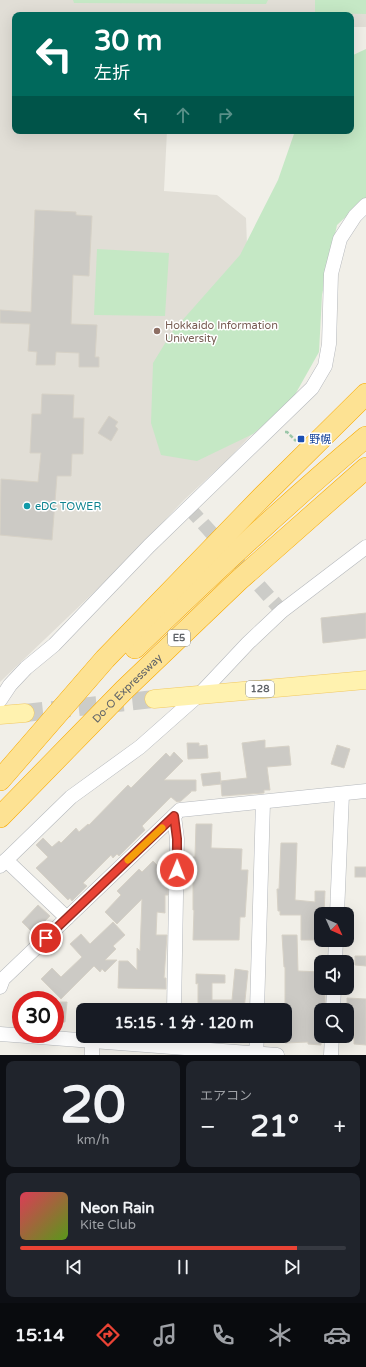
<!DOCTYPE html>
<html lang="ja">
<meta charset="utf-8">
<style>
:root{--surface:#171b24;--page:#20242c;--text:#f1f3f6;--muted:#9ea1a6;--line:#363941;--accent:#ea4335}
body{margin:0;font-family:"Varela Round","Noto Sans JP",sans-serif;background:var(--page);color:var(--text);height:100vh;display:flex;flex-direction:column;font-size:15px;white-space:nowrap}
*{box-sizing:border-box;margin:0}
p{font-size:13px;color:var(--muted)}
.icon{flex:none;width:22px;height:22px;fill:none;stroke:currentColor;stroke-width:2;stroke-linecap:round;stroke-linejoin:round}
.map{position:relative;height:1055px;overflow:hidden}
.panel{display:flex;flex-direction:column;gap:6px;padding:6px;background:#0d0f14;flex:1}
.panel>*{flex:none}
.banner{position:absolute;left:12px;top:12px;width:342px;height:122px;border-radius:8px;box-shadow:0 4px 16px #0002;background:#00695c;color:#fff;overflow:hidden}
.needle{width:26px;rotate:135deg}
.controls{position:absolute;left:314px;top:907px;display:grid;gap:8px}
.controls a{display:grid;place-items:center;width:40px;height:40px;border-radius:8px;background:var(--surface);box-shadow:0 4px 16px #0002;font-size:20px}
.speed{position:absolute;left:12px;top:991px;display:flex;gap:8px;font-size:20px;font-weight:700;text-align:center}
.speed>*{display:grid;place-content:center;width:52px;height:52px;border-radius:50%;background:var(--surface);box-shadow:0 4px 16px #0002;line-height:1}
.speed .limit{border:6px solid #d22;background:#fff;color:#111}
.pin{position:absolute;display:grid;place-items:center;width:34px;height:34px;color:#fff;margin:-17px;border:2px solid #fff;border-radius:50%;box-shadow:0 1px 4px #0007}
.me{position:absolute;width:44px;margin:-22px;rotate:1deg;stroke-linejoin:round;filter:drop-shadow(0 0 3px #0008)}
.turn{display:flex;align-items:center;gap:14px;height:84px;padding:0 16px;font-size:18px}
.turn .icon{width:52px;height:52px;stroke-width:2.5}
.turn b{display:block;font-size:28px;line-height:34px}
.lanes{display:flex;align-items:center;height:38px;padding:0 16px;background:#0003;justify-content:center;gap:20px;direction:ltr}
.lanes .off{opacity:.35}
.big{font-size:30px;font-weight:700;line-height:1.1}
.panel .widget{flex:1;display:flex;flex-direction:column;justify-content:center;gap:6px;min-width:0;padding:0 14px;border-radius:8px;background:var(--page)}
.panel .dial{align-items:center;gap:0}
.dial b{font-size:52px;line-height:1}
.song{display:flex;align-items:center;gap:12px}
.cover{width:48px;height:48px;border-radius:6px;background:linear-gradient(135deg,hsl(350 70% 55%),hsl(90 70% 35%))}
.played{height:4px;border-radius:2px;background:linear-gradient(90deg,var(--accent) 85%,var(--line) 85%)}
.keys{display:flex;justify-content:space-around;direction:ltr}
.heat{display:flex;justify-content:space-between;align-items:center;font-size:22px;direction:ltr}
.panel .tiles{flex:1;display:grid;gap:6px;grid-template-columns:1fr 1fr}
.widget:last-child{grid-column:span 2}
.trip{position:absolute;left:76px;top:1003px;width:216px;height:40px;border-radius:8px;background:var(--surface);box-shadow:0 4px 16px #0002;font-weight:700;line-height:40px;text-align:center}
.menu{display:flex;height:64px;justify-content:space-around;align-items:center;background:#090b0e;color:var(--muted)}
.menu .icon{width:28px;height:28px}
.menu .on{color:var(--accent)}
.menu b{font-size:18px;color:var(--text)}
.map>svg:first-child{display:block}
</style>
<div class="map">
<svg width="366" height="1055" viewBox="0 0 366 1055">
<rect width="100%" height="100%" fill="#f1efe8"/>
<polygon fill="#e1ded6" points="0,0 366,0 366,27 351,27 351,15 15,15 15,131 167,131 164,191 217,195 246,218 248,273 288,397 227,460 184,500 112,575 0,682"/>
<g fill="#c5e8c5">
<polygon points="73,0 268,0 266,4 74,3"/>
<polygon points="315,0 366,0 366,14 315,13"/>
<polygon points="366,49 366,198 337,225 322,295 319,352 292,400 253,434 197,461 161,455 151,423 153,363 172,332 240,255 278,180 295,131 351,131 351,56"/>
<polygon points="97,249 169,253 165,316 94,315"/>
</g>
<g fill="#cccac5" stroke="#d6d1c6">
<polygon points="35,210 76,212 76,215 92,216 89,276 73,275 71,324 97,325 95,357 99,357 99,367 79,367 79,353 56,352 55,365 36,365 37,352 28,351 30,324 0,323 0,310 31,312"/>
<polygon points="42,394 74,395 73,418 84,418 83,454 72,454 71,476 57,476 52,540 0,535 1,479 38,482 41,453 30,453 32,414 41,414"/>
<polygon points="109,416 118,422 115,426 118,429 111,441 98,433"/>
<polygon points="366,613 366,638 323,643 321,618"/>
<polygon points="265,740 265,748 289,746 291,765 267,767 270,790 264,790 264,793 222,796 221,784 203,786 201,774 220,772 221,783 221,781 247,778 242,743"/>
<polygon points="187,743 199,743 199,746 207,745 208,758 188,759"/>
<polygon points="337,745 350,749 344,768 331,764"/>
<polygon points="174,752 183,761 164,780 196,780 196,791 191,791 191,792 181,801 177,802 171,797 142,826 145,830 119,856 117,854 113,858 111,855 83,883 87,886 72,901 70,898 68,900 36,868 48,857 36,845 43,838 52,847 59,841 61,843 76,828 79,832 88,824 89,825 128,785 131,788 166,753 170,757"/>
<polygon points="196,824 212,824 211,848 242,849 241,870 248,870 245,917 240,917 239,940 193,940 194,910 193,910 193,873 192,873 193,857 195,857"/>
<polygon points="281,843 297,843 295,900 315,902 315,891 325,891 324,914 319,914 319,940 301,940 301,915 280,915 280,911 278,911 277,889 279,889"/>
<polygon points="153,861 168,876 168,895 165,895 165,913 157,912 156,935 167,935 164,978 166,978 166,989 118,988 119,961 128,961 137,970 137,948 140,951 142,899 117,924 105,912 121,895 117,891 139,869 142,872"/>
<rect x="355" y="867" width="11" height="10"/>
<polygon points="38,905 50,916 33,933 22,922"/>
<polygon points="113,922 125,935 113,946 116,949 105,960 117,960 105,972 102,969 100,972 94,966 61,999 41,979 52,968 61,977 82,957 70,944 81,934 90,944"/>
<polygon points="282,935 297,935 298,971 321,972 321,988 325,988 325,1010 321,1010 321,1045 308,1044 308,1042 285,1043 285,967 284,967"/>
<polygon points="355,956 366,956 366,966 355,965"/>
<polygon points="235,969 248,971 244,1010 198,1010 198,983 196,984 196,974 225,975 225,983 212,983 212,1000 232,1000"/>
<polygon points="347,998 366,999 366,1045 354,1044 354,1019 347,1019"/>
<polygon points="55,1002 67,1002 65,1022 55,1021"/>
</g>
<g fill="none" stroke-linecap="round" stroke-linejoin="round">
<polyline stroke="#ccccc8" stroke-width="14" stroke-dasharray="14 7" stroke-linecap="butt" points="189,508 282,611"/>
<polyline stroke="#ccccc8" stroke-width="18" stroke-dasharray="18 9" stroke-linecap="butt" points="25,713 154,699"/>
<defs>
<g id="minor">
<polyline points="0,700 10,685 26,668 54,645 149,546 312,388 325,366 329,344 331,274 340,239 355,216 366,205"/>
<polyline points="6,860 67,918"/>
<polyline points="0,866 71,797 140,747 201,693 248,643 282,611 366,547"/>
<polyline points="337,914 342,794"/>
<polyline points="335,962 336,940"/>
<polyline points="0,987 3,979 180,810 366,791"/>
<polyline points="174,1010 177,839 174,816"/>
<polyline points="257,1010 263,802"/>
<polyline points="333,1010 334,988"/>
<polyline points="0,1034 277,1055"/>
<polyline points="92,1055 92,1041"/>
<polyline points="256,1055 257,1036"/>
<polyline points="331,1055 332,1036"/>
</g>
<g id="major">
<polyline points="154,699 366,680"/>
<polyline points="0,715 25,713"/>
</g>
<g id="highway">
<path d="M 135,648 C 210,576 286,504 366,437"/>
<polyline points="0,780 105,659 262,497 366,394"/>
<path id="s1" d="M 0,817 L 124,690 L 238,581 L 366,468"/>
</g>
</defs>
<use href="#minor" stroke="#b5b8bc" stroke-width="15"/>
<use href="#major" stroke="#f2c960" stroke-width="19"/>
<use href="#highway" stroke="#f9ab00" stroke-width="22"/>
<polyline stroke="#9cc7a9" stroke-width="2.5" stroke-dasharray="4 2" stroke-linecap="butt" points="285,432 287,432 296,441"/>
<use href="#minor" stroke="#fff" stroke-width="14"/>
<use href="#major" stroke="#fff2af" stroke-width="18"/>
<use href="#highway" stroke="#fde293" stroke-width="21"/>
</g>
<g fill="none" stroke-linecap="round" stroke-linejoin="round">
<defs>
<polyline id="route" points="46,938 174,816 177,839 177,870"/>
</defs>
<use href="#route" stroke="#982c22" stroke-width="10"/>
<use href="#route" stroke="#ea4335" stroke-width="7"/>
<polyline stroke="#f59e0b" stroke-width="7" points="128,860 162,828"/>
</g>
<circle fill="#8d6e63" stroke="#fff" stroke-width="1.5" cx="157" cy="331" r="4"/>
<rect fill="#1a4fb4" stroke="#fff" stroke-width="1.5" x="297" y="435" width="8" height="8" rx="2"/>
<circle fill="#0f9aa8" stroke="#fff" stroke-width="1.5" cx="27" cy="506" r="4"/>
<g text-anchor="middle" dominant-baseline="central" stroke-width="3" stroke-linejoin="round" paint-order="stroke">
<g fill="#fff" stroke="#8f9295" stroke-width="1">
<rect x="168" y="630" width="22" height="16" rx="3"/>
<rect x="246" y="681" width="28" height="16" rx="3"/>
</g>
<g font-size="10" font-weight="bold" fill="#5f6368">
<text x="179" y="638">E5</text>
<text x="260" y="689">128</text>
</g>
<g font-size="11" fill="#785e54" stroke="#fff" text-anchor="start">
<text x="165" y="325">Hokkaido Information<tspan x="165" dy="13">University</tspan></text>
</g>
<g font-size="11" fill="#164399" stroke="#fff" text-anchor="start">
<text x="309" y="439">野幌</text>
</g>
<g font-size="11" fill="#0d838f" stroke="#fff" text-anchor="start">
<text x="35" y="506">eDC TOWER</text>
</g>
<g font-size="11" fill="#5f6368" stroke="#fff">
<text stroke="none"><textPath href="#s1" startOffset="181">Do-O Expressway</textPath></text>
</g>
</g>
</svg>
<div class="controls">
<a><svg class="needle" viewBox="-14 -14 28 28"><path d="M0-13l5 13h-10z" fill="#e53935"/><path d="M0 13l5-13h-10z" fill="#9ea1a6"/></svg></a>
<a><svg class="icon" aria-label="sound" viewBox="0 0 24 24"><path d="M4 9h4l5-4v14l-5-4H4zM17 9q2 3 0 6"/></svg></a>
<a><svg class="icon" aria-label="search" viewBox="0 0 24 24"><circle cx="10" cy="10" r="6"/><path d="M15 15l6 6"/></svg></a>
</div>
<div class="speed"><div class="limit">30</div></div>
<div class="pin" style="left:46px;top:938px;background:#d93025"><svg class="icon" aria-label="arrive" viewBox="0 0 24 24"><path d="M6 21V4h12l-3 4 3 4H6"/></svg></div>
<svg class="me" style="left:177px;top:870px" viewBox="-20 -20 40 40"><circle r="17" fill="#ea4335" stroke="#fff" stroke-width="3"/><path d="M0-11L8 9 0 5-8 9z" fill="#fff"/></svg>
<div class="trip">15:15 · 1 分 · 120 m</div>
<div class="banner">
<div class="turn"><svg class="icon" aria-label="left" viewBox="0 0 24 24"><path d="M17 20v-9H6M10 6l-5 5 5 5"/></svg><div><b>30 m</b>左折</div></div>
<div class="lanes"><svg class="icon" aria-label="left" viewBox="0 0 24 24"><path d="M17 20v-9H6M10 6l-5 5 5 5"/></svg><svg class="icon off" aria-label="ahead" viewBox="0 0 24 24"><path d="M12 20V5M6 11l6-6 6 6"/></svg><svg class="icon off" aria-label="right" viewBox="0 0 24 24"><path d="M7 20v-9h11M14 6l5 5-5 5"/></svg></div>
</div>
</div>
<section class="panel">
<div class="tiles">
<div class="widget dial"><b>20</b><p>km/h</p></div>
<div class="widget"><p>エアコン</p>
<div class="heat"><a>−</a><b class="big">21°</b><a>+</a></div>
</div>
<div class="widget">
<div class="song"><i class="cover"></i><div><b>Neon Rain</b><p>Kite Club</p></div></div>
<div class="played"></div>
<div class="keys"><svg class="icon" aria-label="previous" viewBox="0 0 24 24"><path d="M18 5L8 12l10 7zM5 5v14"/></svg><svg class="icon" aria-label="pause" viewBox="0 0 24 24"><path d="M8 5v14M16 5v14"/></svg><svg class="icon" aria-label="next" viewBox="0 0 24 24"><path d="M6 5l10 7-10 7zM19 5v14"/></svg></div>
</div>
</div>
</section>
<nav class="menu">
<b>15:14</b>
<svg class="icon on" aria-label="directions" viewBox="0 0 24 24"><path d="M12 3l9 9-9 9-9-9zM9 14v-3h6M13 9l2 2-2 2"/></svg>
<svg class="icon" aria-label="music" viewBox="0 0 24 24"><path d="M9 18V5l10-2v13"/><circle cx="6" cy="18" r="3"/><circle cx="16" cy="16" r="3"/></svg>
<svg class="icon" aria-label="phone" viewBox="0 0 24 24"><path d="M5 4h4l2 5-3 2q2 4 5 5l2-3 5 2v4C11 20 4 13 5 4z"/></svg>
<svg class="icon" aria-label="climate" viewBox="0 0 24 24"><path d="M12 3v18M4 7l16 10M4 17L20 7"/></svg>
<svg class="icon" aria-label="car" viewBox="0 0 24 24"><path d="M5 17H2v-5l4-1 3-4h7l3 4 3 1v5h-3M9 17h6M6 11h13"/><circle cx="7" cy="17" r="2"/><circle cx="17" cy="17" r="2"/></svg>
</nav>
